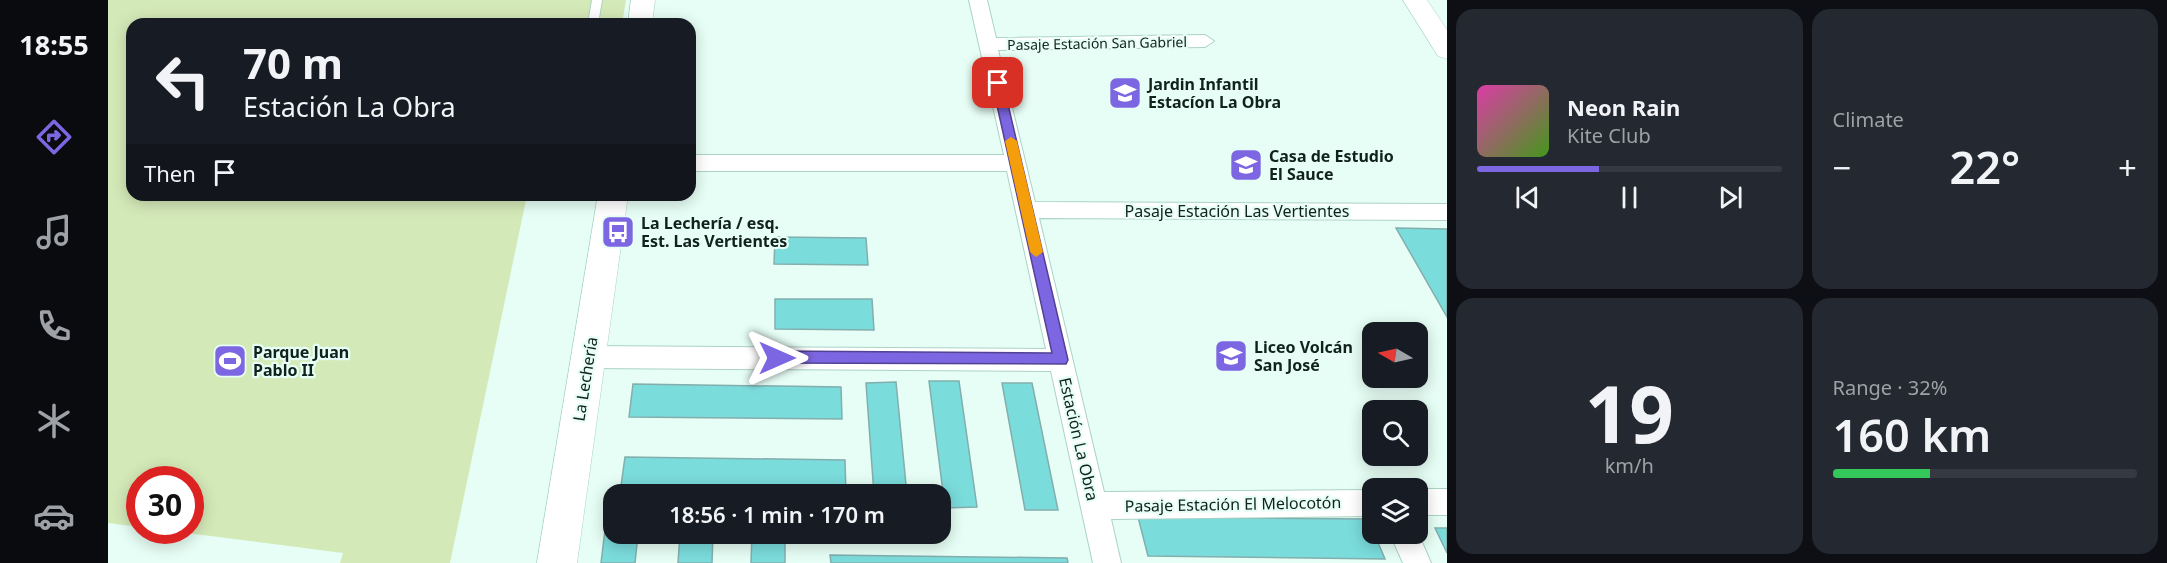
<!DOCTYPE html>
<meta charset="utf-8">
<style>
:root{--surface:#171b24;--page:#242831;--text:#f1f3f6;--muted:#9ea1a6;--line:#363941;--accent:#7d66e1}
body{margin:0;font-family:"Noto Sans",sans-serif;background:var(--page);color:var(--text);height:100vh;display:flex;flex-direction:column;font-size:22px;white-space:nowrap}
*{box-sizing:border-box;margin:0}
p{font-size:20px;color:var(--muted)}
.icon{flex:none;width:33px;height:33px;fill:none;stroke:currentColor;stroke-width:2;stroke-linecap:round;stroke-linejoin:round}
.map{position:relative;flex:1;overflow:hidden}
.sheet{display:flex;flex-direction:column;gap:9px;padding:9px;background:#0d0f14;width:720px}
.sheet>*{flex:none}
.banner{position:absolute;left:18px;top:18px;width:570px;height:183px;border-radius:18px;box-shadow:0 3px 15px #0003;background:#171b24;color:var(--text);overflow:hidden}
.needle{width:39px;rotate:279deg}
.controls{position:absolute;left:1254px;top:322px;display:grid;gap:12px}
.controls a{display:grid;place-items:center;width:66px;height:66px;border-radius:12px;background:var(--surface);box-shadow:0 3px 15px #0003;font-size:30px}
.speed{position:absolute;left:18px;top:466px;display:flex;gap:12px;font-size:30px;font-weight:700;text-align:center}
.speed>*{display:grid;place-content:center;width:78px;height:78px;border-radius:50%;background:var(--surface);box-shadow:0 3px 15px #0003;line-height:1}
.speed .limit{border:9px solid #d22;background:#fff;color:#111}
.pin{position:absolute;display:grid;place-items:center;width:51px;height:51px;color:#fff;margin:-26px;border-radius:12px;box-shadow:0 3px 9px #0006}
.me{position:absolute;width:66px;margin:-33px;rotate:90deg;stroke-linejoin:round;filter:drop-shadow(0 0 4px #0008)}
.turn{display:flex;align-items:center;gap:21px;height:126px;padding:0 18px;font-size:27px}
.turn .icon{width:78px;height:78px;stroke-width:2.5}
.turn b{display:block;font-size:42px;line-height:51px}
.then{display:flex;align-items:center;height:57px;padding:0 18px;background:#0003;gap:12px;font-size:22px}
.big{font-size:45px;font-weight:600;line-height:1.1}
.sheet .tile{flex:1;display:flex;flex-direction:column;justify-content:center;gap:9px;min-width:0;padding:0 21px;border-radius:18px;background:var(--page)}
.sheet .dial{align-items:center;gap:0}
.dial b{font-size:78px;line-height:1}
.song{display:flex;align-items:center;gap:18px}
.cover{width:72px;height:72px;border-radius:9px;background:linear-gradient(135deg,hsl(320 70% 55%),hsl(100 70% 35%))}
.played{height:6px;border-radius:3px;background:linear-gradient(90deg,var(--accent) 40%,var(--line) 40%)}
.keys{display:flex;justify-content:space-around;direction:ltr}
.heat{display:flex;justify-content:space-between;align-items:center;font-size:33px;direction:ltr}
.charge{height:9px;border-radius:4px;background:linear-gradient(90deg,#34c759 32%,var(--line) 0)}
.sheet .tiles{flex:1;display:grid;gap:9px;grid-template-columns:repeat(2,1fr)}
.trip{position:absolute;left:495px;top:484px;width:348px;height:60px;border-radius:18px;background:var(--surface);box-shadow:0 3px 15px #0003;font-weight:600;line-height:60px;text-align:center}
main{display:flex;flex:1;min-height:0}
.dock{display:flex;flex-direction:column;width:108px;justify-content:space-around;align-items:center;background:#090b0e;color:var(--muted)}
.dock .icon{width:42px;height:42px}
.dock .on{color:var(--accent)}
.dock b{font-size:27px;color:var(--text)}
.map>svg:first-child{display:block}
</style>
<main>
<nav class="dock">
<b>18:55</b>
<svg class="icon on" aria-label="directions" viewBox="0 0 24 24"><path d="M12 3l9 9-9 9-9-9zM9 14v-3h6M13 9l2 2-2 2"/></svg>
<svg class="icon" aria-label="music" viewBox="0 0 24 24"><path d="M9 18V5l10-2v13"/><circle cx="6" cy="18" r="3"/><circle cx="16" cy="16" r="3"/></svg>
<svg class="icon" aria-label="phone" viewBox="0 0 24 24"><path d="M5 4h4l2 5-3 2q2 4 5 5l2-3 5 2v4C11 20 4 13 5 4z"/></svg>
<svg class="icon" aria-label="climate" viewBox="0 0 24 24"><path d="M12 3v18M4 7l16 10M4 17L20 7"/></svg>
<svg class="icon" aria-label="car" viewBox="0 0 24 24"><path d="M5 17H2v-5l4-1 3-4h7l3 4 3 1v5h-3M9 17h6M6 11h13"/><circle cx="7" cy="17" r="2"/><circle cx="17" cy="17" r="2"/></svg>
</nav>
<div class="map">
<svg width="1339" height="563" viewBox="0 0 1339 563">
<rect width="100%" height="100%" fill="#e6fef5"/>
<polygon fill="#d4e9b8" points="0,0 518,0 514,24 24,24 24,195 419,195 342,563 232,563 235,553 63,531 82,531 82,480 32,480 31,527 0,523"/>
<g fill="#7bdcdc" stroke="#82aead" stroke-width="1.5">
<polygon points="1288,228 1339,229 1339,317"/>
<polygon points="667,237 758,238 760,265 666,264"/>
<polygon points="667,299 764,299 766,330 667,329"/>
<polygon points="821,381 851,381 869,507 837,508"/>
<polygon points="788,382 799,495 766,495 758,383"/>
<polygon points="894,383 924,383 950,510 917,510"/>
<polygon points="525,384 733,387 734,419 521,417"/>
<polygon points="517,457 737,460 738,495 512,493"/>
<polygon points="1030,517 1260,519 1277,559 1040,556"/>
<polygon points="1327,528 1339,528 1339,553"/>
<polygon points="497,530 506,530 506,534 530,534 527,563 493,563"/>
<polygon points="572,534 605,534 604,563 570,563"/>
<polygon points="644,534 677,534 677,563 643,563"/>
<polygon points="722,555 959,558 960,563 723,563"/>
</g>
<g fill="none" stroke-linecap="round" stroke-linejoin="round">
<defs>
<polygon id="lane" points="484,0 494,0 490,24 480,24"/>
<g id="street">
<polygon points="861,0 879,0 888,38 1097,35 1106,41 1097,47 890,50 927,202 1339,204 1339,220 931,218 996,492 1264,490 1264,516 1003,519 1013,563 985,563 943,371 481,368 473,365 469,357 473,349 481,346 938,349 899,171 582,171 582,155 896,155"/>
<polygon points="1309,489 1339,489 1339,515 1310,515"/>
<polygon points="1310,533 1323,563 1295,563 1282,534"/>
</g>
<g id="secondary">
<polygon points="523,0 547,0 544,24 520,24"/>
<polygon points="1295,0 1319,0 1339,30 1339,59 1330,56"/>
<polygon points="490,195 520,195 469,563 429,563"/>
</g>
</defs>
<use href="#lane" stroke="#abd3c5" stroke-width="2"/>
<use href="#street" stroke="#abd3c5" stroke-width="2"/>
<use href="#secondary" stroke="#abd3c5" stroke-width="1"/>
<use href="#lane" fill="#fff" fill-rule="evenodd"/>
<use href="#street" fill="#fff" fill-rule="evenodd"/>
<use href="#secondary" fill="#fff" fill-rule="evenodd"/>
</g>
<polygon fill="#7d66e1" stroke="#514292" stroke-width="1.5" points="890,79 895,83 960,360 958,364 664,363 662,358 669,351 944,353 884,83"/>
<polygon fill="#f59e0b" points="903,137 909,141 935,252 928,257 922,252 897,141"/>
<defs>
<symbol id="school-square" viewBox="-11 -11 22 22"><rect x="-9" y="-9" width="18" height="18" rx="4" fill="#7d66e1" stroke="#e6fef5"/><path d="M0-5L7-2L0 1L-7-2ZM-4 1L0 2.5L4 1V4Q0 6-4 4Z" fill="#fff"/></symbol>
<symbol id="bus-square" viewBox="-11 -11 22 22"><rect x="-9" y="-9" width="18" height="18" rx="4" fill="#7d66e1" stroke="#e6fef5"/><path d="M-5-6H5V4H4V6H2V4H-2V6H-4V4H-5ZM-3.5-4V0h7V-4ZM-3.5 1.2v1.5H-2V1.2ZM2 1.2v1.5H3.5V1.2Z" fill="#fff"/></symbol>
<symbol id="stadium-square" viewBox="-11 -11 22 22"><rect x="-9" y="-9" width="18" height="18" rx="4" fill="#7d66e1" stroke="#e6fef5"/><path d="M0-5a6.5 5 0 1 0 0 10a6.5 5 0 1 0 0-10ZM-3.5-1.8h7v3.6h-7Z" fill="#fff"/></symbol>
</defs>
<g fill-rule="evenodd">
<use href="#school-square" x="998" y="74" width="38" height="38"/>
<use href="#school-square" x="1119" y="146" width="38" height="38"/>
<use href="#bus-square" x="491" y="213" width="38" height="38"/>
<use href="#school-square" x="1104" y="337" width="38" height="38"/>
<use href="#stadium-square" x="103" y="342" width="38" height="38"/>
</g>
<g text-anchor="middle" dominant-baseline="central" stroke-width="4.5" stroke-linejoin="round" paint-order="stroke">
<g font-size="14" fill="#11211c" stroke="#e6fef5">
<text transform="translate(989 43) rotate(-1)">Pasaje Estación San Gabriel</text>
</g>
<g font-size="16" font-weight="bold" fill="#11211c" stroke="#e6fef5" text-anchor="start">
<text x="1040" y="84">Jardin Infantil<tspan x="1040" dy="18">Estacíon La Obra</tspan></text>
<text x="1161" y="156">Casa de Estudio<tspan x="1161" dy="18">El Sauce</tspan></text>
<text x="533" y="223">La Lechería / esq.<tspan x="533" dy="18">Est. Las Vertientes</tspan></text>
<text x="1146" y="347">Liceo Volcán<tspan x="1146" dy="18">San José</tspan></text>
<text x="145" y="352">Parque Juan<tspan x="145" dy="18">Pablo II</tspan></text>
</g>
<g font-size="16" fill="#11211c" stroke="#e6fef5">
<text x="1129" y="211">Pasaje Estación Las Vertientes</text>
<text transform="translate(477 379) rotate(-81)">La Lechería</text>
<text transform="translate(971 439) rotate(77)">Estación La Obra</text>
<text transform="translate(1125 504) rotate(-1)">Pasaje Estación El Melocotón</text>
</g>
</g>
</svg>
<div class="controls">
<a><svg class="needle" viewBox="-14 -14 28 28"><path d="M0-13l5 13h-10z" fill="#e53935"/><path d="M0 13l5-13h-10z" fill="#9ea1a6"/></svg></a>
<a><svg class="icon" aria-label="search" viewBox="0 0 24 24"><circle cx="10" cy="10" r="6"/><path d="M15 15l6 6"/></svg></a>
<a><svg class="icon" aria-label="layers" viewBox="0 0 24 24"><path d="M12 4l9 5-9 5-9-5zM3 14l9 5 9-5"/></svg></a>
</div>
<div class="speed"><div class="limit">30</div></div>
<div class="pin" style="left:890px;top:83px;background:#d93025"><svg class="icon" aria-label="arrive" viewBox="0 0 24 24"><path d="M6 21V4h12l-3 4 3 4H6"/></svg></div>
<svg class="me" style="left:669px;top:358px" viewBox="-20 -20 40 40"><path d="M0-17L14 15 0 8-14 15z" fill="#7d66e1" stroke="#fff" stroke-width="4"/></svg>
<div class="trip">18:56 · 1 min · 170 m</div>
<div class="banner">
<div class="turn"><svg class="icon" aria-label="left" viewBox="0 0 24 24"><path d="M17 20v-9H6M10 6l-5 5 5 5"/></svg><div><b>70 m</b>Estación La Obra</div></div>
<div class="then">Then<svg class="icon" aria-label="arrive" viewBox="0 0 24 24"><path d="M6 21V4h12l-3 4 3 4H6"/></svg></div>
</div>
</div>
<section class="sheet">
<div class="tiles">
<div class="tile">
<div class="song"><i class="cover"></i><div><b>Neon Rain</b><p>Kite Club</p></div></div>
<div class="played"></div>
<div class="keys"><svg class="icon" aria-label="previous" viewBox="0 0 24 24"><path d="M18 5L8 12l10 7zM5 5v14"/></svg><svg class="icon" aria-label="pause" viewBox="0 0 24 24"><path d="M8 5v14M16 5v14"/></svg><svg class="icon" aria-label="next" viewBox="0 0 24 24"><path d="M6 5l10 7-10 7zM19 5v14"/></svg></div>
</div>
<div class="tile"><p>Climate</p>
<div class="heat"><a>−</a><b class="big">22°</b><a>+</a></div>
</div>
<div class="tile dial"><b>19</b><p>km/h</p></div>
<div class="tile"><p>Range · 32%</p><b class="big">160 km</b><div class="charge"></div></div>
</div>
</section>
</main>
